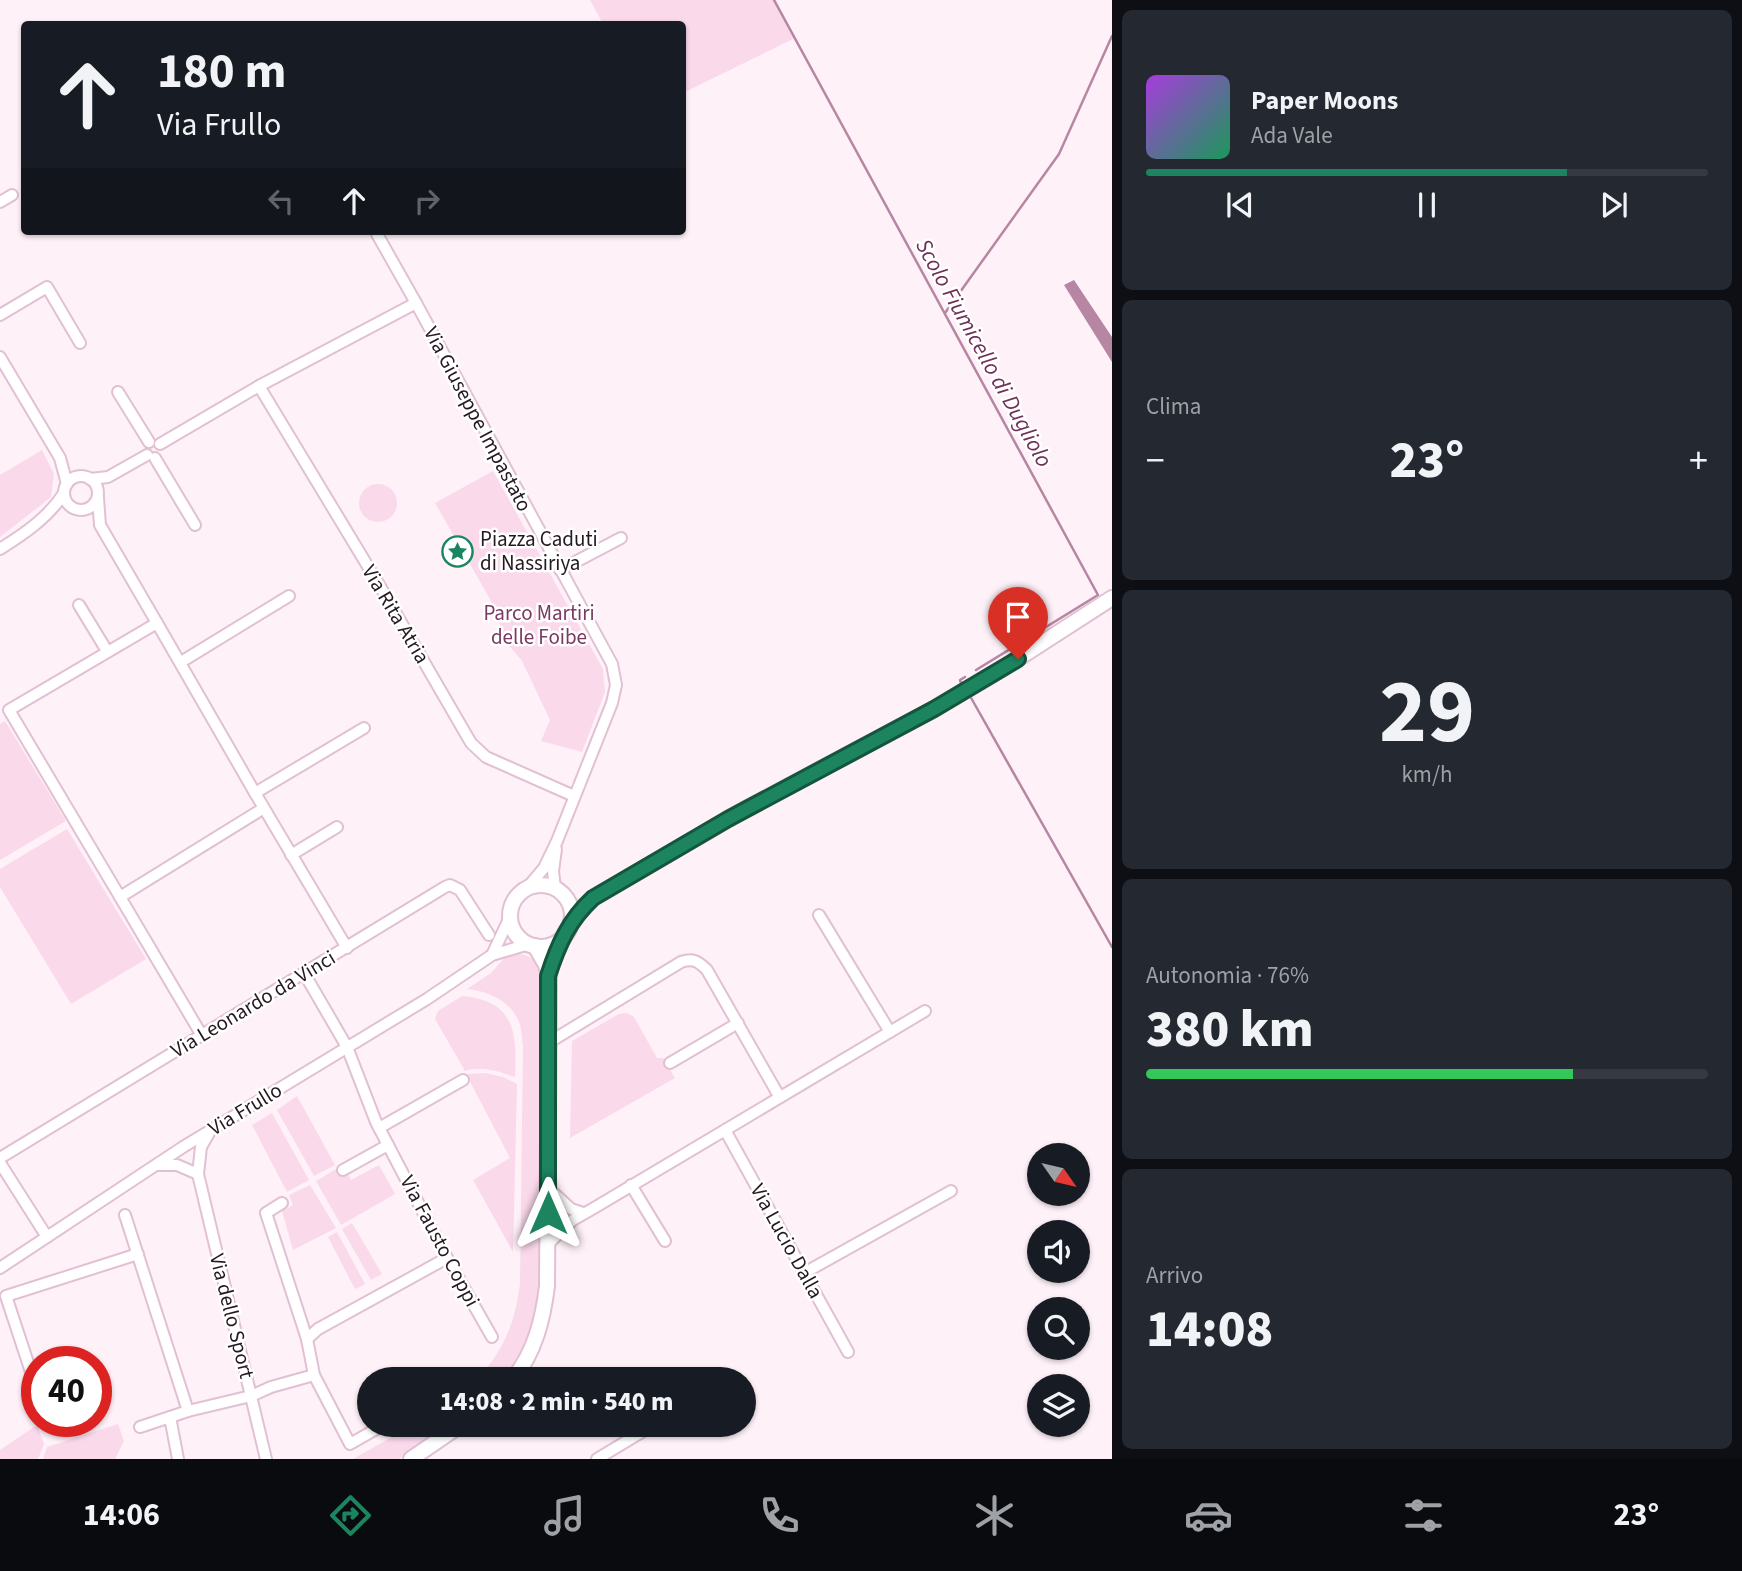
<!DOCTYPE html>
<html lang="it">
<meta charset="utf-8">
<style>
:root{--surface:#171b24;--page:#242831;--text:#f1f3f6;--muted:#9ea1a6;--line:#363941;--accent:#1d8460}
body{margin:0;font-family:"Source Sans 3",sans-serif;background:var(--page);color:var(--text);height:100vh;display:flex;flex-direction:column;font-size:26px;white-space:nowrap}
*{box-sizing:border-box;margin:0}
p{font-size:23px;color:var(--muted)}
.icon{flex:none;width:38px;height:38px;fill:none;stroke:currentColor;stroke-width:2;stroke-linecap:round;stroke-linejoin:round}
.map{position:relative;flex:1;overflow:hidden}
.details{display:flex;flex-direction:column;gap:10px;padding:10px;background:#0d0f14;width:630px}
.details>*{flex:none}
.hud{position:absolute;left:21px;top:21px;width:665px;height:214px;border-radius:7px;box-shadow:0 2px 5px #0004;background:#171b24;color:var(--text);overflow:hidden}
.needle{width:46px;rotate:124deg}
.fabs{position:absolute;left:1027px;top:1143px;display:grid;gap:14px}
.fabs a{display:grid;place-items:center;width:63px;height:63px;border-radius:50%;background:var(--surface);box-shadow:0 2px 5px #0004;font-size:35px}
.speed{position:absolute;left:21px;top:1346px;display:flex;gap:14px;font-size:35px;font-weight:700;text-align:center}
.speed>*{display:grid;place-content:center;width:91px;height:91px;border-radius:50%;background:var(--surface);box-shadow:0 2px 5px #0004;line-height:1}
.speed .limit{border:10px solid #d22;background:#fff;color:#111}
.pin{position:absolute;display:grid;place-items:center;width:60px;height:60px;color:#fff;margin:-72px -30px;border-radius:50% 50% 50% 0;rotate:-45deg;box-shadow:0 0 7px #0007}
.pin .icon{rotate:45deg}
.me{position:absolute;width:77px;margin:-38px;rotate:0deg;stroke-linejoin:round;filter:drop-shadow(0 0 5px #0008)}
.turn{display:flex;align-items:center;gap:24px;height:147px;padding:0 21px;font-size:32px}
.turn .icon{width:91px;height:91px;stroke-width:2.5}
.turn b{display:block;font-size:49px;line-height:60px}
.lanes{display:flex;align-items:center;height:66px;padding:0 21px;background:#0003;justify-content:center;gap:35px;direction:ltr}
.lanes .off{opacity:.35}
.big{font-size:52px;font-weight:800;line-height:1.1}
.details .widget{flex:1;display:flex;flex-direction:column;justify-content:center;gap:10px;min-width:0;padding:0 24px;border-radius:10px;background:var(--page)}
.details .dial{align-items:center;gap:0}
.dial b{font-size:91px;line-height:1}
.song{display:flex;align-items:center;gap:21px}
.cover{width:84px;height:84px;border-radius:10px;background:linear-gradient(135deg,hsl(280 70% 55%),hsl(150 70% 35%))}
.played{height:7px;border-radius:4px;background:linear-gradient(90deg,var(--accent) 75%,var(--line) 75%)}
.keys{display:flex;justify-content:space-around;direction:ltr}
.heat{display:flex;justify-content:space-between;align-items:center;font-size:38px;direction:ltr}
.charge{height:10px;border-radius:5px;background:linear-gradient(90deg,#34c759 76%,var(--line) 0)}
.trip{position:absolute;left:357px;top:1367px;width:399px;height:70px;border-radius:35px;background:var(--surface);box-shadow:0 2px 5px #0004;font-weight:800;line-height:70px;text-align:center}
.menu{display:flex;height:112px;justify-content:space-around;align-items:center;background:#090b0e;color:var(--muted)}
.menu .icon{width:49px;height:49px}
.menu .active{color:var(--accent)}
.menu b{font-size:32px;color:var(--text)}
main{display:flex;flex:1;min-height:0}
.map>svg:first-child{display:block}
</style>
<main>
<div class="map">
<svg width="1112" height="1459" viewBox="0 0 1112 1459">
<rect width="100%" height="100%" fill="#fff1f8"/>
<g fill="#fad9eb">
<polygon points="590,0 773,0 795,38 683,93 682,24 603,24"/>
<polygon points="42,450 54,474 51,497 0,537 0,475"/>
<polygon points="493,471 603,669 605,692 582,752 541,741 550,720 522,661 507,643 490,599 435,503"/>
<circle cx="378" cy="503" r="19"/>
<polygon points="5,721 66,821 0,860 0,724"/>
<polygon points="67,829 146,959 71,1004 0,887 0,869"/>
<path d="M 512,953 C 539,954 540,969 539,991 L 542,991 L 540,1281 C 535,1314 530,1353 505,1379 L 477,1379 C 504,1351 515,1322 520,1284 L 523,1047 C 522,1039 522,1027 518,1020 C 509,1000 487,991 467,989 L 491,973 L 507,955 Z"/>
<path d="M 462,996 C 515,1001 517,1032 515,1077 C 500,1072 481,1065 465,1071 L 435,1019 L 438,1011 Z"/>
<polygon points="627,1013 634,1017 657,1058 663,1058 675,1078 570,1138 572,1041 619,1014"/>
<polygon points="485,1073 503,1077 517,1084 513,1252 473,1180 510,1158 466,1074"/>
<polygon points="297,1096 335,1165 314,1176 277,1110"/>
<polygon points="272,1113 309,1180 287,1192 252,1125"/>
<polygon points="379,1165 395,1194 341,1225 316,1181 336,1169 342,1177 347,1173 351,1180"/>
<polygon points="310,1185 336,1228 293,1250 282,1211 293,1205 289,1195"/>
<polygon points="352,1223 382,1274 371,1280 342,1229"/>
<polygon points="337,1232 365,1284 355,1289 328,1237"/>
<polygon points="118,1424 124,1441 115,1459 43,1459 47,1447"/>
<polygon points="37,1425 44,1444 38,1459 0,1459 0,1450"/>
<polygon points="413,1425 453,1425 399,1459 353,1459"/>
</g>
<polygon fill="#b786a2" points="1074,280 1112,337 1112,362 1064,285"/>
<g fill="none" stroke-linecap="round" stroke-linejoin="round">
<g stroke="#b786a2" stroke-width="2.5">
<polyline points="774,0 1098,595 976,670"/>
<polyline points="945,313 1059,154 1112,36"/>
<polyline points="961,683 960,680 965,677"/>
<polyline points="970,696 1112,947"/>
</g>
<defs>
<g id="street">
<polyline points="0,202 12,195"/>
<polyline points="416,303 612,664 616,685 612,703 557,841 544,868 527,888"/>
<polyline points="0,315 47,287 80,343"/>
<polyline points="0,357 60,458 67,484"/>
<polyline points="259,386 387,598 471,743 486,757 574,796"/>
<polyline points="118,392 149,442"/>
<polyline points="160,444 259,386 416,303 377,234"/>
<polyline points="155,458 195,525"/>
<circle cx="81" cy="493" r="17"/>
<polyline points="90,479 108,477 147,455"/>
<polyline points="98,498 100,525 157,623"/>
<path d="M 0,549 C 24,534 49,517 64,493"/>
<polyline points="560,570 621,538"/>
<polyline points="79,605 107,651"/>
<polyline points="181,662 289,596"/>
<polyline points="255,793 364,728"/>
<path d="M 264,808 L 120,897 L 9,710 L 157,623 L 255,793 C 286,845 316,896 347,948"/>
<polyline points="291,855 337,827"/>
<polyline points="555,888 553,871 556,849"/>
<polyline points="120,897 201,1034"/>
<polyline points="819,915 890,1032"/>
<polyline points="492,955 510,917"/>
<polyline points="304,973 347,1047 376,1122 447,1258 492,1337"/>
<path d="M 548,1043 L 681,962 C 693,958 698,961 707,970 L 779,1096"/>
<polyline points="670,1063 738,1023"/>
<polyline points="379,1128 463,1080"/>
<polyline points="725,1130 848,1352"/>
<polyline points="0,1158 445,887 450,885 460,890 489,935"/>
<polyline points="0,1163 47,1237"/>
<polyline points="158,1165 177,1165 198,1174 201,1147 209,1133"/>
<polyline points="343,1170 388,1145"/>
<polyline points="198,1174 266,1459"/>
<polyline points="631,1185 665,1241"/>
<polyline points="548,1188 571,1209 583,1213"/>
<polyline points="282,1203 266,1213 307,1339"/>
<polyline points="125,1215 188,1411"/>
<polyline points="548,1244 573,1220 594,1208 925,1011"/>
<polyline points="0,1268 183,1147 427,999 492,955 529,944"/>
<polyline points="804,1273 951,1191"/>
<polyline points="32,1375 6,1296 138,1254"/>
<polyline points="731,1379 733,1378"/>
<polyline points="170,1417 178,1459"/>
<polyline points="385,1424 350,1444 314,1375 307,1339 318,1329 447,1258"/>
<polyline points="140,1427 188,1411 251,1396 271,1387 314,1375"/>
<polyline points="597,1459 655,1424"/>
</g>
<g id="secondary">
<circle cx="541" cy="916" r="31"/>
<polyline points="571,922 593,898 744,810 934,709 1005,667 1112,598"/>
<path d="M 513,1379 C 535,1352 543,1319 547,1286 L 549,976 L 546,965 L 535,946"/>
<polyline points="411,1459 462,1424"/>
</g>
</defs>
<use href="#street" stroke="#e2c0d3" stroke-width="14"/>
<use href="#secondary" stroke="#e2c0d3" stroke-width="18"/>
<use href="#street" stroke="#fff" stroke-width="10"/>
<use href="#secondary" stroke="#fff" stroke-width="14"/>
</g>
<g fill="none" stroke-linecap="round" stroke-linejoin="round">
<defs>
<path id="route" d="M 548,1213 L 548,976 C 558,945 569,920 593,898 L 728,819 L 934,709 L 1018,659"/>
</defs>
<use href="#route" stroke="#13563e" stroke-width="18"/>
<use href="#route" stroke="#1d8460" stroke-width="12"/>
</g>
<defs>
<symbol id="sight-ring" viewBox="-11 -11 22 22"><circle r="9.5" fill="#fff" stroke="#1d8460" stroke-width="1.5"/><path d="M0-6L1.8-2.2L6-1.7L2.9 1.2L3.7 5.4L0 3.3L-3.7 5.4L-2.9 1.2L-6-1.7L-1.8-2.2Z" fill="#1d8460"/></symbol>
</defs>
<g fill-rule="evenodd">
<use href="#sight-ring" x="440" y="534" width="35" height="35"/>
</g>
<g text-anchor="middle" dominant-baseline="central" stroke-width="5" stroke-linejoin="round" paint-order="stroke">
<g font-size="21" fill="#251920" stroke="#fff">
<text transform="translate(478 419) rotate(62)">Via Giuseppe Impastato</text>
<text transform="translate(396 614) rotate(59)">Via Rita Atria</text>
<text transform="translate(253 1004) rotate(-31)">Via Leonardo da Vinci</text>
<text transform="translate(245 1109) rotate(-31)">Via Frullo</text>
<text transform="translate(440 1241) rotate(62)">Via Fausto Coppi</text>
<text transform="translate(787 1241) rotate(61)">Via Lucio Dalla</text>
<text transform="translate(232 1316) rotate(76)">Via dello Sport</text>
</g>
<g font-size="21" fill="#251920" stroke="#fff" text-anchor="start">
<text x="480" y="539">Piazza Caduti<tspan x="480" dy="24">di Nassiriya</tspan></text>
</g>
<g font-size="21" fill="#7a3a62" stroke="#fff">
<text x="539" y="613">Parco Martiri<tspan x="539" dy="24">delle Foibe</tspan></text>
</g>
<g font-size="23" font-style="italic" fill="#6e3057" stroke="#fff">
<text transform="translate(984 353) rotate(61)">Scolo Fiumicello di Dugliolo</text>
</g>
</g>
</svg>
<div class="fabs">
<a><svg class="needle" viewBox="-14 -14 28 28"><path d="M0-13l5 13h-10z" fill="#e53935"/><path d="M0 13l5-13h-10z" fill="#9ea1a6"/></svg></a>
<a><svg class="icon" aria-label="sound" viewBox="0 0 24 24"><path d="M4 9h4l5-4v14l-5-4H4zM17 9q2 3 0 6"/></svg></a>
<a><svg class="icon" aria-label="search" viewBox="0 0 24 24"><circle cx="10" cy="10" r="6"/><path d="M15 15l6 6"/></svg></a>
<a><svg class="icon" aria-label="layers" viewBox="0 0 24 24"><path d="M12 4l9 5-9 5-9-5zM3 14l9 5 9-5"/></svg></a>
</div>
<div class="speed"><div class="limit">40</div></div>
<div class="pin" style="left:1018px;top:659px;background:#d93025"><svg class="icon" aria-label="arrive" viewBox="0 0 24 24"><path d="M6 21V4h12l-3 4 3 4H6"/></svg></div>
<svg class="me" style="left:548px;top:1213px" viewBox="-20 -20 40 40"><path d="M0-17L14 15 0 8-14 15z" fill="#1d8460" stroke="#fff" stroke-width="4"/></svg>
<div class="trip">14:08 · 2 min · 540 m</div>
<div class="hud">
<div class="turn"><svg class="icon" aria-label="ahead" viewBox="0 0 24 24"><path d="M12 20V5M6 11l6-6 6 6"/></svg><div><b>180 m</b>Via Frullo</div></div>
<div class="lanes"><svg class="icon off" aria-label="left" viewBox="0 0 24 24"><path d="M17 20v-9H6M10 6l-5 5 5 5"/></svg><svg class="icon" aria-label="ahead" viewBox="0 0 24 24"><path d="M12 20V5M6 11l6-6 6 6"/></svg><svg class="icon off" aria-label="right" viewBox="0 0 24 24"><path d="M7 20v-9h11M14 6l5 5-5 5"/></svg></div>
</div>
</div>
<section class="details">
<div class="widget">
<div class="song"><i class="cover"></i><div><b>Paper Moons</b><p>Ada Vale</p></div></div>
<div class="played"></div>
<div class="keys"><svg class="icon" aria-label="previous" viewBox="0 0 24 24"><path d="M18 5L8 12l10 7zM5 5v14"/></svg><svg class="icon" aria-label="pause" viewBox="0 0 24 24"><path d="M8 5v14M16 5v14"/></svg><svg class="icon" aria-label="next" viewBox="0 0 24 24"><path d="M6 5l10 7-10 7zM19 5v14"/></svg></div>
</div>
<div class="widget"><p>Clima</p>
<div class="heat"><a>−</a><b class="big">23°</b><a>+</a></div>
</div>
<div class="widget dial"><b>29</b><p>km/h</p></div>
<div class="widget"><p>Autonomia · 76%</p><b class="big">380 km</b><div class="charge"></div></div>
<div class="widget"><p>Arrivo</p><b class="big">14:08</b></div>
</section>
</main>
<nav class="menu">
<b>14:06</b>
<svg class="icon active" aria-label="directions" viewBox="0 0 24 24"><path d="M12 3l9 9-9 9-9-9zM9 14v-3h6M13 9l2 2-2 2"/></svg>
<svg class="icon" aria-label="music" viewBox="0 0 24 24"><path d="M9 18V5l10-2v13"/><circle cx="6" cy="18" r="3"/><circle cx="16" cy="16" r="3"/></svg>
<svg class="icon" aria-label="phone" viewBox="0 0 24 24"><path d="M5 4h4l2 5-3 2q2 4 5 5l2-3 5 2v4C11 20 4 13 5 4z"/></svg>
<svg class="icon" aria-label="climate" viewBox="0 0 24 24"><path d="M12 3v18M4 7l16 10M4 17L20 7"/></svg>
<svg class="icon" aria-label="car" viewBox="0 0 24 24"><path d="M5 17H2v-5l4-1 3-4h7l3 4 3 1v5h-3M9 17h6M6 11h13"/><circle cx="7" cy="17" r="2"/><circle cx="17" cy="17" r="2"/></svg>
<svg class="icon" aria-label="filters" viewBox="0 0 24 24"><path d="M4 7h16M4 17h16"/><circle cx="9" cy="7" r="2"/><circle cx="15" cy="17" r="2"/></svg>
<b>23°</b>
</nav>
